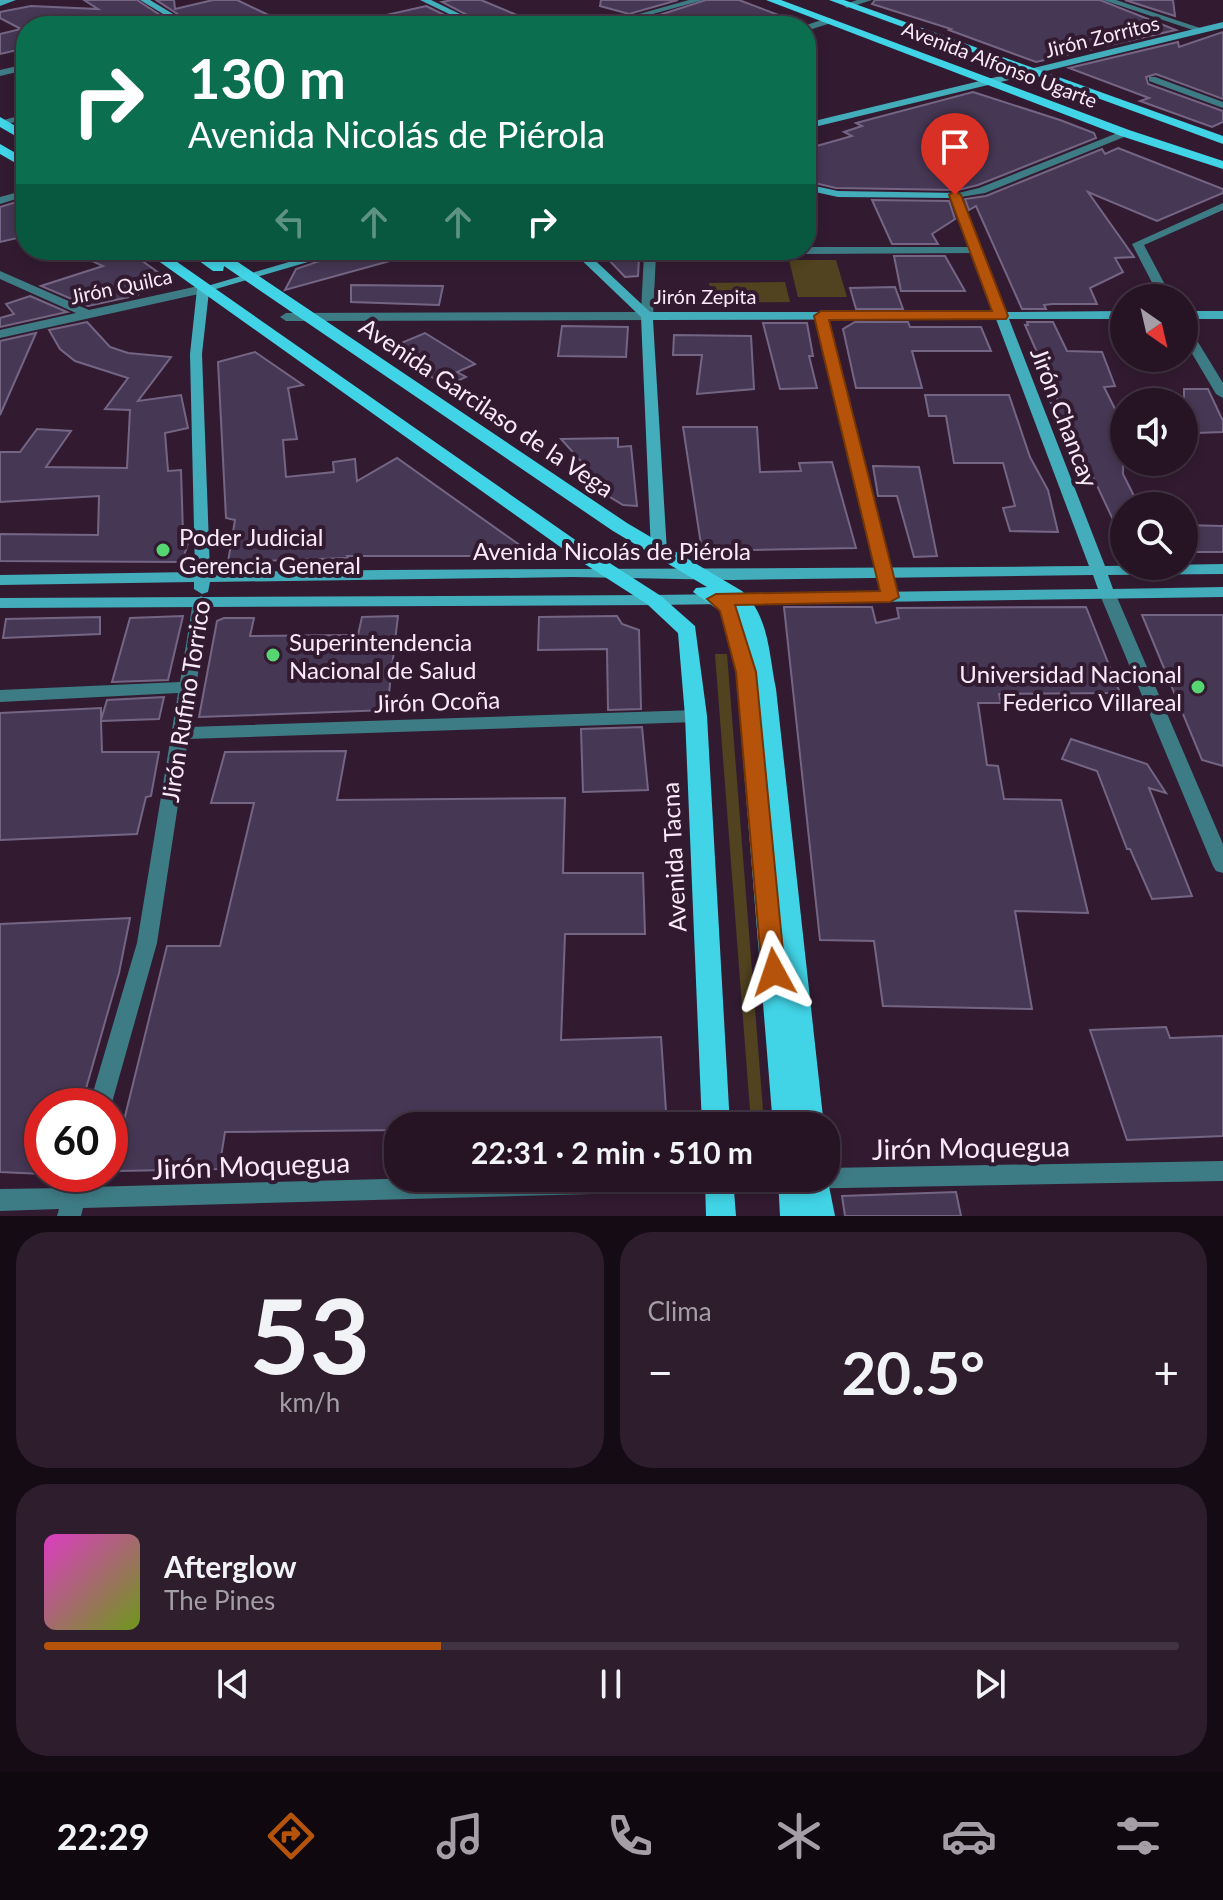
<!DOCTYPE html>
<html lang="es">
<meta charset="utf-8">
<style>
:root{--surface:#261425;--page:#2e1d2d;--text:#f1f3f6;--muted:#a49ea7;--line:#423342;--accent:#b45309}
body{margin:0;font-family:Lato,sans-serif;background:var(--page);color:var(--text);height:100vh;display:flex;flex-direction:column;font-size:30px;white-space:nowrap}
*{box-sizing:border-box;margin:0}
p{font-size:26px;color:var(--muted)}
.icon{flex:none;width:44px;height:44px;fill:none;stroke:currentColor;stroke-width:2;stroke-linecap:round;stroke-linejoin:round}
.map{position:relative;height:1216px;overflow:hidden}
.panel{display:flex;flex-direction:column;gap:16px;padding:16px;background:#150b14;flex:1}
.panel>*{flex:none}
.top-card{position:absolute;left:16px;top:16px;width:800px;height:244px;border-radius:32px;box-shadow:0 4px 12px #0003,0 0 0 2px var(--line);background:#0b6e4f;color:#fff;overflow:hidden}
.needle{width:52px;rotate:146deg}
.fabs{position:absolute;left:1110px;top:284px;display:grid;gap:16px}
.fabs a{display:grid;place-items:center;width:88px;height:88px;border-radius:50%;background:var(--surface);box-shadow:0 4px 12px #0003,0 0 0 2px var(--line);font-size:40px}
.speed{position:absolute;left:24px;top:1088px;display:flex;gap:16px;font-size:40px;font-weight:700;text-align:center}
.speed>*{display:grid;place-content:center;width:104px;height:104px;border-radius:50%;background:var(--surface);box-shadow:0 4px 12px #0003,0 0 0 2px var(--line);line-height:1}
.speed .limit{border:12px solid #d22;background:#fff;color:#111}
.pin{position:absolute;display:grid;place-items:center;width:68px;height:68px;color:#fff;margin:-82px -34px;border-radius:50% 50% 50% 0;rotate:-45deg;box-shadow:0 0 8px #0007}
.pin .icon{rotate:45deg}
.me{position:absolute;width:88px;margin:-44px;rotate:355deg;stroke-linejoin:round;filter:drop-shadow(0 0 6px #0008)}
.turn{display:flex;align-items:center;gap:28px;height:168px;padding:0 40px;font-size:36px}
.turn .icon{width:104px;height:104px;stroke-width:2.5}
.turn b{display:block;font-size:56px;line-height:68px}
.lanes{display:flex;align-items:center;height:76px;padding:0 40px;background:#0003;justify-content:center;gap:40px;direction:ltr}
.lanes .off{opacity:.35}
.big{font-size:60px;font-weight:700;line-height:1.1}
.panel .tile{flex:1;display:flex;flex-direction:column;justify-content:center;gap:12px;min-width:0;padding:0 28px;border-radius:32px;background:var(--page)}
.panel .dial{align-items:center;gap:0}
.dial b{font-size:104px;line-height:1}
.song{display:flex;align-items:center;gap:24px}
.cover{width:96px;height:96px;border-radius:12px;background:linear-gradient(135deg,hsl(310 70% 55%),hsl(80 70% 35%))}
.played{height:8px;border-radius:4px;background:linear-gradient(90deg,var(--accent) 35%,var(--line) 35%)}
.keys{display:flex;justify-content:space-around;direction:ltr}
.heat{display:flex;justify-content:space-between;align-items:center;font-size:44px;direction:ltr}
.panel .tiles{flex:1;display:grid;gap:16px;grid-template-columns:1fr 1fr}
.tile:last-child{grid-column:span 2}
.trip{position:absolute;left:384px;top:1112px;width:456px;height:80px;border-radius:32px;background:var(--surface);box-shadow:0 4px 12px #0003,0 0 0 2px var(--line);font-weight:700;line-height:80px;text-align:center}
.tab-bar{display:flex;height:128px;justify-content:space-around;align-items:center;background:#0f080f;color:var(--muted)}
.tab-bar .icon{width:56px;height:56px}
.tab-bar .current{color:var(--accent)}
.tab-bar b{font-size:36px;color:var(--text)}
.map>svg:first-child{display:block}
</style>
<div class="map">
<svg width="1223" height="1216" viewBox="0 0 1223 1216">
<rect width="100%" height="100%" fill="#321b31"/>
<g fill="#51431f">
<polygon points="789,260 836,260 847,297 798,297"/>
<polygon points="785,282 790,302 713,303 709,283"/>
<polygon points="715,654 727,654 763,1110 750,1110"/>
</g>
<g fill="#463754" stroke="#756585" stroke-width="2">
<polygon points="84,0 137,0 177,26 26,26 26,48 0,54 0,34 21,29 0,18 0,12 31,6 98,9"/>
<polygon points="156,0 174,0 175,9 213,0 237,0 277,19 251,26 196,26"/>
<polygon points="452,0 481,0 543,26 488,26 442,2"/>
<polygon points="601,0 678,0 629,14 600,6"/>
<polygon points="706,0 739,0 802,24 673,26 647,19"/>
<polygon points="875,0 1100,0 1176,30 1036,62 949,30 951,29 872,4"/>
<polygon points="1125,0 1173,0 1175,16"/>
<polygon points="426,6 467,26 373,26 373,18"/>
<polygon points="1223,32 1223,99 1156,74 1146,77 1148,84 1223,111 1223,122 1212,127 1140,101 1149,98 1069,68 1178,42 1179,47"/>
<polygon points="973,92 1060,120 1094,133 1096,138 978,185 958,190 836,188 806,181 806,149 852,136 844,132 862,126 856,123"/>
<polygon points="1118,148 1223,189 1223,193 1157,221 1088,192 1134,257 1115,258 1123,272 1090,288 1097,304 1052,304 1044,305 1046,309 1022,309 976,206 969,210 965,199 986,196 1102,149 1105,154"/>
<polygon points="26,199 26,236 0,242 0,207"/>
<polygon points="872,200 949,201 955,219 932,234 938,244 892,244"/>
<polygon points="127,250 170,281 141,290 138,295 88,306 41,286 103,266 92,261"/>
<polygon points="352,250 407,250 408,256 285,290 296,269"/>
<polygon points="894,256 945,256 965,291 901,291"/>
<polygon points="607,258 639,258 638,276 625,277"/>
<polygon points="351,285 443,286 439,305 351,302"/>
<polygon points="895,287 903,309 856,309 850,288"/>
<polygon points="30,296 67,312 0,327 0,318 14,314 6,304"/>
<polygon points="87,322 110,347 128,353 171,357 138,401 181,395 188,428 165,433 168,471 181,470 183,534 191,534 182,562 0,561 0,534 98,535 99,496 0,502 0,452 20,452 37,429 71,431 46,467 127,468 130,410 105,409 128,378 75,361 60,349 49,330"/>
<polygon points="855,322 908,322 910,327 981,327 991,351 912,351 922,388 856,388 843,329"/>
<polygon points="1027,322 1053,322 1067,351 1102,352 1115,386 1104,387 1124,427 1123,474 1139,506 1124,506 1124,543 1092,475 1083,475 1051,403 1059,403 1025,325 1028,325"/>
<polygon points="763,323 807,323 813,356 809,356 817,388 780,389"/>
<polygon points="562,326 628,327 626,357 558,356"/>
<polygon points="36,333 0,415 0,341"/>
<polygon points="425,333 475,364 457,372 466,377 446,386 387,349"/>
<polygon points="674,335 751,336 754,389 697,394 702,355 673,355"/>
<polygon points="255,352 303,385 288,388 297,439 283,440 286,477 334,472 333,462 355,459 357,481 397,458 535,556 347,556 348,558 228,562 235,520 226,518 218,362"/>
<polygon points="1184,389 1208,389 1223,421 1223,432 1197,433 1184,410"/>
<polygon points="925,395 1009,395 1030,457 1048,490 1058,532 1010,531 1003,508 1015,506 1003,463 954,463 946,416 929,416"/>
<polygon points="683,427 757,427 760,472 801,471 799,463 832,462 856,548 702,551"/>
<polygon points="618,438 618,447 631,446 637,506 623,505 582,480 597,479 561,439"/>
<polygon points="873,466 919,467 937,556 914,557 897,496 878,496"/>
<polygon points="1184,525 1223,526 1223,552 1184,552"/>
<polygon points="784,607 872,607 876,623 899,618 897,608 1086,607 1120,693 999,694 1001,703 978,703 987,765 998,766 1004,799 1061,800 1088,913 1015,911 1032,1009 883,1006 874,941 820,940"/>
<polygon points="1142,615 1223,615 1223,766 1202,760"/>
<polygon points="183,616 168,680 112,682 130,618"/>
<polygon points="398,616 387,710 199,717 217,621 224,618 254,618 250,636 358,635 362,617"/>
<polygon points="617,616 622,624 639,630 641,709 608,710 607,649 538,650 539,617"/>
<polygon points="100,617 100,634 3,638 6,619"/>
<polygon points="164,697 159,719 101,721 102,752 159,752 151,796 146,797 137,834 0,840 0,713 101,708 101,720 107,700"/>
<polygon points="642,727 648,790 583,792 581,729"/>
<polygon points="1071,739 1147,764 1166,793 1149,788 1192,896 1152,899 1130,849 1127,849 1097,771 1062,759"/>
<polygon points="346,751 337,800 565,798 563,873 643,873 645,934 565,934 561,1040 661,1037 667,1126 398,1126 398,1130 225,1132 219,1169 118,1171 114,1161 167,946 220,946 254,803 211,803 225,752"/>
<polygon points="130,918 119,973 81,1106 42,1106 42,1174 0,1172 0,924"/>
<polygon points="1166,1027 1170,1038 1223,1036 1223,1136 1127,1140 1090,1030"/>
<polygon points="956,1192 961,1216 845,1216 842,1196"/>
</g>
<g fill="none" stroke-linecap="round" stroke-linejoin="round">
<g fill="#3e7c85" fill-rule="evenodd">
<polygon points="689,0 703,0 610,26 596,26"/>
<polygon points="857,0 872,0 847,8 843,5"/>
<polygon points="1103,0 1116,0 1206,30 1199,32"/>
<polygon points="828,18 831,19 831,23 806,31 806,26 803,26"/>
<polygon points="26,64 26,70 0,76 0,70"/>
<polygon points="1149,77 1155,77 1223,102 1223,108 1149,81"/>
<polygon points="26,114 26,120 0,125 0,121"/>
<polygon points="1125,130 1130,133 1129,135 985,193 955,198 950,195 979,188"/>
<polygon points="26,190 26,196 0,204 0,197"/>
<polygon points="1223,203 1223,210 1144,245 1172,298 1160,298 1132,244"/>
<polygon points="806,247 975,247 981,250 975,253 656,255 653,316 647,320 286,321 280,317 286,313 641,312 644,255 580,255 576,254 576,250 806,250"/>
<polygon points="0,271 89,310 203,285 209,289 203,293 0,338 0,330 76,313 0,279"/>
<polygon points="821,312 827,316 898,597 890,602 882,597 815,316"/>
<polygon points="1184,325 1190,329 1223,383 1223,398 1216,394 1184,340"/>
<polygon points="1108,590 1116,595 1223,844 1223,873 1216,871 1213,866 1100,595"/>
<polygon points="201,596 209,601 190,727 696,710 702,712 705,716 702,720 696,722 188,739 157,943 111,1106 110,1108 110,1106 89,1106 137,943 178,693 0,702 0,690 180,682 193,601"/>
<polygon points="1223,1161 1223,1181 741,1190 83,1208 81,1216 57,1216 59,1209 0,1211 0,1189 66,1188 69,1174 93,1174 89,1187 423,1178 826,1178 826,1168"/>
</g>
<g fill="#43adbc" fill-rule="evenodd">
<polygon points="0,0 16,0 0,6"/>
<polygon points="140,0 150,0 193,26 183,26"/>
<polygon points="420,0 431,0 485,26 474,26"/>
<polygon points="1223,22 1223,28 806,129 806,123"/>
<path d="M 806,184 L 838,191 L 959,193 L 1006,312 L 1124,311 L 1124,319 L 1009,319 L 1105,566 L 1223,564 L 1223,574 L 1108,575 L 1113,589 L 1223,587 L 1223,597 L 654,605 L 0,608 L 0,598 L 654,595 L 1098,589 L 1093,575 L 732,580 L 573,577 L 210,582 L 208,592 L 202,594 L 194,589 L 194,582 L 0,585 L 0,575 L 195,572 L 190,354 L 197,289 L 330,250 L 349,250 L 209,291 L 202,354 L 210,572 C 503,568 796,569 1089,566 L 996,319 L 653,320 L 667,552 L 664,555 L 654,555 L 651,552 L 641,317 L 571,250 L 584,250 L 650,312 L 993,312 L 951,198 L 838,197 L 806,190 Z"/>
<rect x="1184" y="311" width="39" height="8"/>
</g>
<g fill="#41d4e7" fill-rule="evenodd">
<polygon points="766,0 781,0 1129,130 1223,161 1223,169 1121,136"/>
<polygon points="829,0 844,0 1223,136 1223,144"/>
<polygon points="0,117 26,132 26,142 0,127"/>
<polygon points="0,144 26,159 26,169 0,154"/>
<polygon points="143,250 160,250 594,553 661,596 695,626 707,716 730,1126 702,1126 685,716 678,633 647,604 580,561"/>
<path d="M 184,250 L 204,252 L 203,250 L 220,250 L 627,523 L 742,591 C 769,615 769,655 776,689 L 824,1126 L 773,1126 L 736,672 L 720,611 L 693,592 L 696,588 L 707,587 L 613,531 L 224,266 L 223,271 L 213,271 Z"/>
<polygon points="826,1171 835,1216 780,1216 778,1178 826,1178"/>
<polygon points="705,1178 733,1178 736,1216 706,1216"/>
</g>
</g>
<polygon fill="#b45309" stroke="#753606" stroke-width="2" points="955,191 961,195 1008,316 1006,319 829,320 899,597 890,602 735,605 756,672 785,972 782,979 774,982 766,979 762,972 736,672 720,611 707,599 716,594 880,591 814,316 821,311 992,311 949,195"/>
<g fill="#56d671" stroke="#321b31" stroke-width="3">
<circle cx="163" cy="550" r="8"/>
<circle cx="273" cy="655" r="8"/>
<circle cx="1198" cy="687" r="8"/>
</g>
<g text-anchor="middle" dominant-baseline="central" stroke-width="8" stroke-linejoin="round" paint-order="stroke">
<g font-size="20" fill="#faeaf9" stroke="#321b31">
<text transform="translate(1102 36) rotate(-14)">Jirón Zorritos</text>
<text transform="translate(1000 64) rotate(21)">Avenida Alfonso Ugarte</text>
<text transform="translate(121 286) rotate(-12)">Jirón Quilca</text>
<text x="705" y="296">Jirón Zepita</text>
</g>
<g font-size="24" fill="#faeaf9" stroke="#321b31">
<text transform="translate(487 407) rotate(34)">Avenida Garcilaso de la Vega</text>
<text transform="translate(1065 417) rotate(69)">Jirón Chancay</text>
<text x="612" y="550">Avenida Nicolás de Piérola</text>
<text transform="translate(185 701) rotate(-81)">Jirón Rufino Torrico</text>
<text transform="translate(437 701) rotate(-2)">Jirón Ocoña</text>
<text transform="translate(673 857) rotate(-93)">Avenida Tacna</text>
</g>
<g font-size="24" fill="#faeaf9" stroke="#321b31" text-anchor="start">
<text x="179" y="536">Poder Judicial<tspan x="179" dy="28">Gerencia General</tspan></text>
<text x="289" y="641">Superintendencia<tspan x="289" dy="28">Nacional de Salud</tspan></text>
<text x="1182" y="673" text-anchor="end">Universidad Nacional<tspan x="1182" dy="28">Federico Villareal</tspan></text>
</g>
<g font-size="28" fill="#faeaf9" stroke="#321b31">
<text transform="translate(971 1147) rotate(-1)">Jirón Moquegua</text>
<text transform="translate(251 1165) rotate(-2)">Jirón Moquegua</text>
</g>
</g>
</svg>
<div class="fabs">
<a><svg class="needle" viewBox="-14 -14 28 28"><path d="M0-13l5 13h-10z" fill="#e53935"/><path d="M0 13l5-13h-10z" fill="#a49ea7"/></svg></a>
<a><svg class="icon" aria-label="sound" viewBox="0 0 24 24"><path d="M4 9h4l5-4v14l-5-4H4zM17 9q2 3 0 6"/></svg></a>
<a><svg class="icon" aria-label="search" viewBox="0 0 24 24"><circle cx="10" cy="10" r="6"/><path d="M15 15l6 6"/></svg></a>
</div>
<div class="speed"><div class="limit">60</div></div>
<div class="pin" style="left:955px;top:195px;background:#d93025"><svg class="icon" aria-label="arrive" viewBox="0 0 24 24"><path d="M6 21V4h12l-3 4 3 4H6"/></svg></div>
<svg class="me" style="left:774px;top:972px" viewBox="-20 -20 40 40"><path d="M0-17L14 15 0 8-14 15z" fill="#b45309" stroke="#fff" stroke-width="4"/></svg>
<div class="trip">22:31 · 2 min · 510 m</div>
<div class="top-card">
<div class="turn"><svg class="icon" aria-label="right" viewBox="0 0 24 24"><path d="M7 20v-9h11M14 6l5 5-5 5"/></svg><div><b>130 m</b>Avenida Nicolás de Piérola</div></div>
<div class="lanes"><svg class="icon off" aria-label="left" viewBox="0 0 24 24"><path d="M17 20v-9H6M10 6l-5 5 5 5"/></svg><svg class="icon off" aria-label="ahead" viewBox="0 0 24 24"><path d="M12 20V5M6 11l6-6 6 6"/></svg><svg class="icon off" aria-label="ahead" viewBox="0 0 24 24"><path d="M12 20V5M6 11l6-6 6 6"/></svg><svg class="icon" aria-label="right" viewBox="0 0 24 24"><path d="M7 20v-9h11M14 6l5 5-5 5"/></svg></div>
</div>
</div>
<section class="panel">
<div class="tiles">
<div class="tile dial"><b>53</b><p>km/h</p></div>
<div class="tile"><p>Clima</p>
<div class="heat"><a>−</a><b class="big">20.5°</b><a>+</a></div>
</div>
<div class="tile">
<div class="song"><i class="cover"></i><div><b>Afterglow</b><p>The Pines</p></div></div>
<div class="played"></div>
<div class="keys"><svg class="icon" aria-label="previous" viewBox="0 0 24 24"><path d="M18 5L8 12l10 7zM5 5v14"/></svg><svg class="icon" aria-label="pause" viewBox="0 0 24 24"><path d="M8 5v14M16 5v14"/></svg><svg class="icon" aria-label="next" viewBox="0 0 24 24"><path d="M6 5l10 7-10 7zM19 5v14"/></svg></div>
</div>
</div>
</section>
<nav class="tab-bar">
<b>22:29</b>
<svg class="icon current" aria-label="directions" viewBox="0 0 24 24"><path d="M12 3l9 9-9 9-9-9zM9 14v-3h6M13 9l2 2-2 2"/></svg>
<svg class="icon" aria-label="music" viewBox="0 0 24 24"><path d="M9 18V5l10-2v13"/><circle cx="6" cy="18" r="3"/><circle cx="16" cy="16" r="3"/></svg>
<svg class="icon" aria-label="phone" viewBox="0 0 24 24"><path d="M5 4h4l2 5-3 2q2 4 5 5l2-3 5 2v4C11 20 4 13 5 4z"/></svg>
<svg class="icon" aria-label="climate" viewBox="0 0 24 24"><path d="M12 3v18M4 7l16 10M4 17L20 7"/></svg>
<svg class="icon" aria-label="car" viewBox="0 0 24 24"><path d="M5 17H2v-5l4-1 3-4h7l3 4 3 1v5h-3M9 17h6M6 11h13"/><circle cx="7" cy="17" r="2"/><circle cx="17" cy="17" r="2"/></svg>
<svg class="icon" aria-label="filters" viewBox="0 0 24 24"><path d="M4 7h16M4 17h16"/><circle cx="9" cy="7" r="2"/><circle cx="15" cy="17" r="2"/></svg>
</nav>
